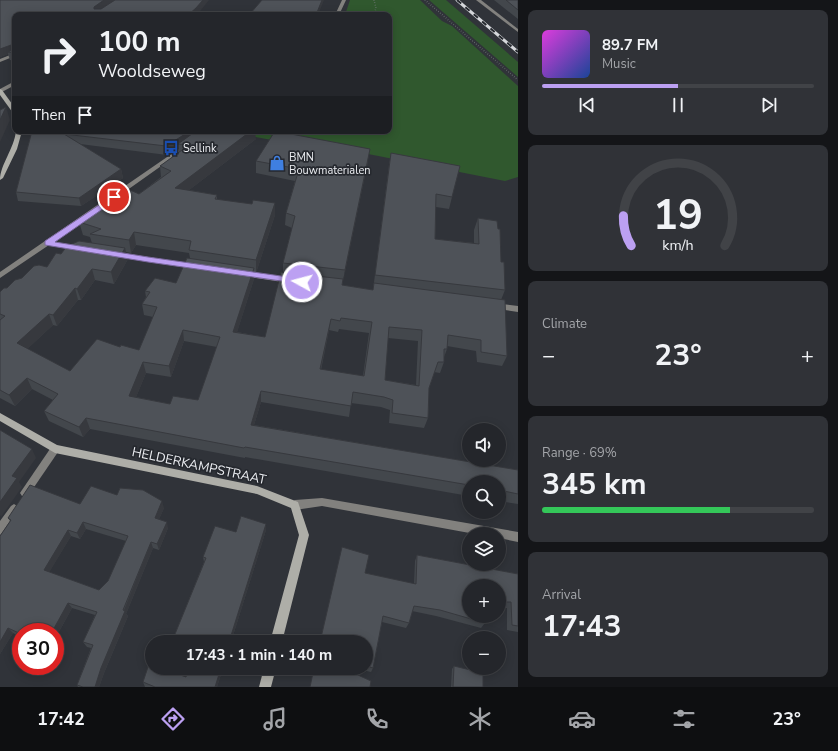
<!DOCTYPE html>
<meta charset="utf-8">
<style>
:root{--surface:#24262b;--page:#303237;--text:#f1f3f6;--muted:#a3a5a9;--line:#414347;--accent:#bca0f2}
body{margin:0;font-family:"Nunito Sans",sans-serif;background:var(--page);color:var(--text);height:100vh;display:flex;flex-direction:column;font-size:15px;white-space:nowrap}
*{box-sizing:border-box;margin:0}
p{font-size:13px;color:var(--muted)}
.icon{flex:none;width:22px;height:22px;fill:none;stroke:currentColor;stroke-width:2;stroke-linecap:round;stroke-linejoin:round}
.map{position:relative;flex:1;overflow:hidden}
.drawer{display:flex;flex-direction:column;gap:10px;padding:10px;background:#141518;width:320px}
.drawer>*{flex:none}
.banner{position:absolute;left:12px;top:12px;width:380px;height:122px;border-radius:8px;box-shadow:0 2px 10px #0003,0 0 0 1px var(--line);background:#24262b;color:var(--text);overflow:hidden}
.buttons{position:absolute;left:462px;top:423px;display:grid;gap:8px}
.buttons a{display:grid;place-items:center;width:44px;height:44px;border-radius:50%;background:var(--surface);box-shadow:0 2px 10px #0003,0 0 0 1px var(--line);font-size:20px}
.speed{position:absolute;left:12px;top:623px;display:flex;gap:8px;font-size:20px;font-weight:700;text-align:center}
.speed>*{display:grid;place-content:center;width:52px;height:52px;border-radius:50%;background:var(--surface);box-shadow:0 2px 10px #0003,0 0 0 1px var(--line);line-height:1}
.speed .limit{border:6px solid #d22;background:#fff;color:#111}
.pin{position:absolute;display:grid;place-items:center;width:34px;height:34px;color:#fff;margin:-17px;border:2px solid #fff;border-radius:50%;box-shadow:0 1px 4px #0007}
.me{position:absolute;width:44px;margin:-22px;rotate:277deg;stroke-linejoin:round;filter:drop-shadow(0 0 3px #0008)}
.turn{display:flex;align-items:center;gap:14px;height:84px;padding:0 20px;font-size:18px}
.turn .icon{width:52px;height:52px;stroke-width:2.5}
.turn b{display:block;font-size:28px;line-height:34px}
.then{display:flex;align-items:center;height:38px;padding:0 20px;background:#0003;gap:8px;font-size:15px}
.big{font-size:30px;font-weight:700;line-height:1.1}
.drawer .widget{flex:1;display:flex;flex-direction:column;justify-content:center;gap:6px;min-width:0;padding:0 14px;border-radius:8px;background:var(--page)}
.drawer .dial{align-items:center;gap:0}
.dial svg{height:104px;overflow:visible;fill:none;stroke:var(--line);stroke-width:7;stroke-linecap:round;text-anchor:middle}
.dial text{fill:var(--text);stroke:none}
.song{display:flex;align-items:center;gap:12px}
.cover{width:48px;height:48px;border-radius:6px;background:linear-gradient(135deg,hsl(300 70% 55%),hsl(220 70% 35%))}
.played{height:4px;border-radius:2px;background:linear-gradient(90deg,var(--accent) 50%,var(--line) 50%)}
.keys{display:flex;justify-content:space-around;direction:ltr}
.heat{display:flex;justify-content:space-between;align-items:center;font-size:22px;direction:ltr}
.charge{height:6px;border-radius:3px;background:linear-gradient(90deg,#34c759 69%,var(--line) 0)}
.trip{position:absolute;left:145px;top:635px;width:228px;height:40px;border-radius:20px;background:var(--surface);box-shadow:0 2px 10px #0003,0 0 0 1px var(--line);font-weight:700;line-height:40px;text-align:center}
.dock{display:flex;height:64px;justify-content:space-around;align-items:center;background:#0e0f11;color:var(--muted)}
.dock .icon{width:28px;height:28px}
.dock .on{color:var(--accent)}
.dock b{font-size:18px;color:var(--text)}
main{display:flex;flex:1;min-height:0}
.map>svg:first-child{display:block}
</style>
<main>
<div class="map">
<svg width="518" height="687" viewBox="0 0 518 687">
<rect width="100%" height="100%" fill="#303339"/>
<g fill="#30582e">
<polygon points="350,0 420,0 442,21 452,26 518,86 518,177 505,181 287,138 283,142 222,131 389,131 389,15 345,15"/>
<polygon points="429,0 446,0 518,62 518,77"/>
</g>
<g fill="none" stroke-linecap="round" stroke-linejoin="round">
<g stroke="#7a7d82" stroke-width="1.5" stroke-dasharray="0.5 2" stroke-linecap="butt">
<polyline points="374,0 376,8 374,15"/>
<polyline points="425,0 518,80"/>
</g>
<g fill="#82817e" fill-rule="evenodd">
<polygon points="342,0 346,0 339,15 335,15"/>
<polygon points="476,0 481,0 518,29 518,32"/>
<polygon points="15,53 15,56 0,62 0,59"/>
<polygon points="15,81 15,85 0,93 0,89"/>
<polygon points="186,144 188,145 188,147 54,242 79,246 80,248 79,250 49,245 0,278 0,272"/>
<polygon points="114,252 116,252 194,264 198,266 194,268 116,256 112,254"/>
<polygon points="240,272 289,277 293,280 289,283 243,276 240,276 239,274"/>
<polygon points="495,303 518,306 518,312 492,308 491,306 492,304"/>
<polygon points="55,445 58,446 60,449 58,452 28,496 25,497 22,496 20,493 22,490 52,446"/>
<polygon points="322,498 518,532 518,542 499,538 499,534 475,534 322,506 295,510 292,508 290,505 292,502 295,500"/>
<polygon points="14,504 17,506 19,509 17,512 4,533 0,535 0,521 11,506"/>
</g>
<g fill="#aeaea8" fill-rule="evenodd">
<polygon points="0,89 2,90 15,108 15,114 13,113 0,95"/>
<path d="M 16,131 L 22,131 L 17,149 L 3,178 L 0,180 C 0,165 14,149 16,131 Z"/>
<polygon points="0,413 57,445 257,486 298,502 309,535 282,642 270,642 299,535 291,508 257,494 55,453 0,421"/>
<polygon points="264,668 276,668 271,687 259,687"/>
</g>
<defs>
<polyline id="rail" points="457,0 518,52"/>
</defs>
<use href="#rail" stroke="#d5d7db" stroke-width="3"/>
<use href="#rail" stroke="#26292f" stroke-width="2" stroke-dasharray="5.5" stroke-linecap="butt"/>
</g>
<g fill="#43474c" fill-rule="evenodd">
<polygon points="494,0 518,0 518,19"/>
<polygon points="15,15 15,61 10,60 8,54 0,57"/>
<path d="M 32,131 L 256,139 L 189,190 L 217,195 L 217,199 L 275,215 L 256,273 L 254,272 L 254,279 L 237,332 L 265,337 L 283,272 L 283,263 L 292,228 L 285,225 L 286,213 L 295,181 L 256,173 L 256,161 L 368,161 L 342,285 L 373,290 L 389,165 L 391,153 L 452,197 L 449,209 L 436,207 L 435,239 L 474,243 L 474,230 L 478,218 L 498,229 L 501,262 L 505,290 L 501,300 L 507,356 L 502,366 L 477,362 L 476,351 L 447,346 L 447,349 L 444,357 L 444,362 L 440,373 L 434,372 L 429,388 L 428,418 L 424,428 L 389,423 L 390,410 L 381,407 L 351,403 L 349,417 L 261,402 L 254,425 L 518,470 L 518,504 L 499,501 L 499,482 L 469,482 L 469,496 L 245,457 L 245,458 L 90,429 L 83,437 L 49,421 L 44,411 L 53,400 L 32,389 L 15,406 L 0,398 L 0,292 L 22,278 L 47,267 L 61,254 L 92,243 L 90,237 L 83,235 L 79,222 L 139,194 L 161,177 L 160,166 L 179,153 L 178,147 L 167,155 L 80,144 L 121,169 L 123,178 L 81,206 L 18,201 L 16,192 ZM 136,245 L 189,253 L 190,258 L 176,283 L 145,291 L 146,297 L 142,304 L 144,315 L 153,317 L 139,350 L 120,347 L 70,371 L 27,349 L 53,325 L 57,326 L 78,300 L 81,300 L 95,280 L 114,284 L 128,259 L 126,252 L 131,253 ZM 339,329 L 369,333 L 363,376 L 321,370 L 329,330 L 338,332 ZM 388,338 L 418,341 L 416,385 L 385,380 ZM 184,341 L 217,347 L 198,400 L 170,404 L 136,397 L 146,373 L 171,377 Z"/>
<path d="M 117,495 L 164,508 L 159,519 L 168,528 L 159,550 L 153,548 L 126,614 L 128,616 L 104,673 L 99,687 L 78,687 L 77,685 L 91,648 L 87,647 L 83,642 L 95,615 L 72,608 L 55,639 L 55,632 L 21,632 L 21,637 L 13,633 L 0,654 L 0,536 L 10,521 L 8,518 L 80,504 ZM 86,529 L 126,541 L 108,581 L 99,590 L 49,572 L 71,536 L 80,539 Z"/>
<polygon points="266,530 231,642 174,642 173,639 204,562 203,557 236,532"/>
<polygon points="417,555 518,574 518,632 507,630 507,608 499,608 499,586 469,586 485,623 481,628 436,616 412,611 409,623 406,628 382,622 373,668 371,672 353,668 366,668 365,573 414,584 415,561"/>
<polygon points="454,666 483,687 451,687 452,669"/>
<polygon points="189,668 223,668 217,687 145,687 143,682 186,677"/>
</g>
<g fill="#37393e">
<polygon points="104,0 116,0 95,14 94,9 94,7"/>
<polygon points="203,0 209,0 197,15 188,15"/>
<polygon points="322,0 324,0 318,15 316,15"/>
<polygon points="14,44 15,49 8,52 8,54 0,57 0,49"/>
<polygon points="6,107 10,120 0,142 0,120"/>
<polygon points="190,131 203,131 178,144 178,147 167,155 166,146"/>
<polygon points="251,131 255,131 256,139 176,200 175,188"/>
<polygon points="370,149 368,161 343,283 345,270"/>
<polygon points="121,169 123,178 81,206 79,198"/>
<polygon points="275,203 275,215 256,273 256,260"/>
<polygon points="134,232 136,245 131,253 129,240"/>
<polygon points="125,248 128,259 114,284 111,272"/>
<polygon points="254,268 254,279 234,342 233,332"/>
<polygon points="92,269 95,280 81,300 77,289"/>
<polygon points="75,288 78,300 57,326 53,315"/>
<polygon points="49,314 53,325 22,354 17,343"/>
<polygon points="331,319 329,330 318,380 320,369"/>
<polygon points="183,330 184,341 171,377 169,366"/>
<polygon points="143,362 146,373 132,407 129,396"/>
<polygon points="27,378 32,389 15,406 9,395"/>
<polygon points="261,391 261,402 251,435 251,425"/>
<polygon points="86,418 90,429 83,437 79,427"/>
<polygon points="32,449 36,458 19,482 22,487 1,517 0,515 0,502 12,476"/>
<polygon points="162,501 164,508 157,524 155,518"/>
<polygon points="83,522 86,529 80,539 77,533"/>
<polygon points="167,522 168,528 159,550 157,544"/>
<polygon points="266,524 266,530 231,642 229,642"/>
<polygon points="68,530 71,536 47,576 44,570"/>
<polygon points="151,542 153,548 126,614 128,616 104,673 99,687 95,687 101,668"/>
<polygon points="68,603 72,608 55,639 55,632 52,632"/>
<polygon points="8,628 13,633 0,654 0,642"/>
<polygon points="221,668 223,668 217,687 215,687"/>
</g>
<g fill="#4e5258" stroke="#37393e" fill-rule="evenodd">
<polygon points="0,0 104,0 94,7 94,9 101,9 115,0 203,0 196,8 188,15 15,15 15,53 8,52 14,49 14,44 0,49"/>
<polygon points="262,0 322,0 316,15 249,15"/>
<polygon points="506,0 518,0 518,10"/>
<polygon points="6,107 0,120 0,110"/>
<polygon points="32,131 190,131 166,146 64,134 121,169 79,198 16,192"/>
<polygon points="196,131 251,131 175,188 217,195 215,199 252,204 253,200 275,203 256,260 189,250 191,241 134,232 129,240 90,234 101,229 79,222 128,189 139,194 171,171 160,166 189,145 178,144"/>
<polygon points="275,131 370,149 345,270 283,263 295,216 286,213 299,169 256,161"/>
<polygon points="391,153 460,166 452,197 436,194 435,239 479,244 478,218 497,221 498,229 500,229 501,262 504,262 505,290 375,275"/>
<path d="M 79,241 L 125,248 L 111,272 L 92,269 L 77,289 L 75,288 L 53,315 L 49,314 L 17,343 L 70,371 L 97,339 L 120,347 L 121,345 L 139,350 L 157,307 L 142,304 L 150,292 L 145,291 L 155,278 L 176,283 L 187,258 L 254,268 L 233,332 L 265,337 L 281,272 L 343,279 L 342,285 L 373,290 L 374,283 L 505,300 L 507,356 L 481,352 L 481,340 L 448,335 L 447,349 L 444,349 L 444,362 L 438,362 L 429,388 L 428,418 L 392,413 L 393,400 L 384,397 L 353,392 L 351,406 L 261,391 L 251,425 L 518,470 L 518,494 L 499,490 L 499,482 L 469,482 L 469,485 L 245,447 L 244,448 L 86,418 L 79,427 L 44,411 L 58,394 L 27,378 L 9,395 L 0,390 L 0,320 L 5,316 L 0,314 L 0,292 L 4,288 L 7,288 L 15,280 L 22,278 L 34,266 L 39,265 L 47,267 L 56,253 L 61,254 L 67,246 ZM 341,318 L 372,322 L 364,376 L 320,369 L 331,319 L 340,321 ZM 389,327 L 422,330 L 419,386 L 385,380 ZM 183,330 L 220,337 L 198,400 L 173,396 L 170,404 L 129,396 L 143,362 L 169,366 Z"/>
<polygon points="0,430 32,449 12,476 17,478 0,502"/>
<path d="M 30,485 L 80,504 L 91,486 L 117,495 L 120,488 L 143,490 L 162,501 L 155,518 L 167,522 L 157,544 L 151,542 L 123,610 L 125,611 L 101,668 L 95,687 L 83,687 L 77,685 L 93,645 L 83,642 L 97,612 L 68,603 L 52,632 L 21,632 L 21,634 L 8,628 L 0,642 L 0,536 L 11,520 L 8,518 ZM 83,522 L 128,536 L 108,581 L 99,590 L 44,570 L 68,530 L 77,533 Z"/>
<polygon points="241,516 266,524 229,642 184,642 173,639 206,558 203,557 215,526 236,532"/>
<polygon points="342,547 369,555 365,573 416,584 417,555 518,574 518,626 512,625 511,602 499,602 499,586 469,586 469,616 485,616 485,623 440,610 414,606 409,623 383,616 373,668 366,666 366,642 320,642"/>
<polygon points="149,664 152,665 152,668 160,668 186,677 189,668 221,668 215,687 155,687 143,682"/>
<polygon points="454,666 483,673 483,687 453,687"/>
<polygon points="314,668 348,668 347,670 371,681 370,687 310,687"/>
</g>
<polygon fill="#bca0f2" stroke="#7a689d" points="114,195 117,196 117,199 55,242 148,257 302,279 306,282 302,284 148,262 45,245 45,241"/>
<defs>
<symbol id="bus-bare" viewBox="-9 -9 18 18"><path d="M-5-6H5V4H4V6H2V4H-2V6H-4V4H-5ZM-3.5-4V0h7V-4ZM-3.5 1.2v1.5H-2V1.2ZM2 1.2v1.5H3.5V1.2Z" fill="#1a4fb4" stroke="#26292f" stroke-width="2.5" paint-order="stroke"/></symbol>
<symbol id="shop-bare" viewBox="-9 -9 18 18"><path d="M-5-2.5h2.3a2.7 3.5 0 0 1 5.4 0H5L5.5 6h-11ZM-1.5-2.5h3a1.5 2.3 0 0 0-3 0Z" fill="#3f7fe0" stroke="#26292f" stroke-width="2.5" paint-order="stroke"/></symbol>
</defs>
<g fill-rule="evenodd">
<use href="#bus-bare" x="160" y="137" width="22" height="22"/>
<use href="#shop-bare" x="266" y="152" width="22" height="22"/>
</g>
<g text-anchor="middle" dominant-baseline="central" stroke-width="3.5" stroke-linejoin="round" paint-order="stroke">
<g font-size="11" fill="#eceef2" stroke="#26292f" text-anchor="start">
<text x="183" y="148">Sellink</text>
<text x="289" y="157">BMN<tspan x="289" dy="13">Bouwmaterialen</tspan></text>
</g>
<g font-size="13" fill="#eceef2" stroke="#26292f">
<text transform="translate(199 466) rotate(12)">HELDERKAMPSTRAAT</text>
</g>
</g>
</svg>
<div class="buttons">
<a><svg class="icon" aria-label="sound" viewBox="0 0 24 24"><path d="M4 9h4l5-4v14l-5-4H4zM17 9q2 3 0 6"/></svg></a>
<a><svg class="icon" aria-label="search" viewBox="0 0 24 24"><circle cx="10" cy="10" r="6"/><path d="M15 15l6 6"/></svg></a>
<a><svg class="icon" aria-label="layers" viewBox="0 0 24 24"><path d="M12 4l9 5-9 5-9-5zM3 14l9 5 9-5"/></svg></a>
<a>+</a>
<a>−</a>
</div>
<div class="speed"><div class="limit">30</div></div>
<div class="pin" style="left:114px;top:197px;background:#d93025"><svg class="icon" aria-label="arrive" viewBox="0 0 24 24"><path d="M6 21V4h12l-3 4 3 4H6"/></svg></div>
<svg class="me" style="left:302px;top:282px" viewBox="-20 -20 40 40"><circle r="17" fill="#bca0f2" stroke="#fff" stroke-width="3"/><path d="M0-11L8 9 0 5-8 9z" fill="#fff"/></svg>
<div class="trip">17:43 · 1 min · 140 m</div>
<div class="banner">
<div class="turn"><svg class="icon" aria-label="right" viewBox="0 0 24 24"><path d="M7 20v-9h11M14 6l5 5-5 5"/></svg><div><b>100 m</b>Wooldseweg</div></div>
<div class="then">Then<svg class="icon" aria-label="arrive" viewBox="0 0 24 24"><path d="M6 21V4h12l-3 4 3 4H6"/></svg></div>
</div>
</div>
<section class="drawer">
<div class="widget">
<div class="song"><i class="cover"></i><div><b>89.7 FM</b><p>Music</p></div></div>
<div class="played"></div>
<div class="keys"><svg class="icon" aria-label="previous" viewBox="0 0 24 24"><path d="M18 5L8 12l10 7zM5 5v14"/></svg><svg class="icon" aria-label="pause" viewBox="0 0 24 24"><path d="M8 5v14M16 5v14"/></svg><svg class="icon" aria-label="next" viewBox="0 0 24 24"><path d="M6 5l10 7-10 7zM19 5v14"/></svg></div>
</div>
<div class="widget dial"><svg viewBox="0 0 100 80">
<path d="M14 69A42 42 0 1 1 86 69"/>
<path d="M14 69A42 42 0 0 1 8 46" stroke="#bca0f2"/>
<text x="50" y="56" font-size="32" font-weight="700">19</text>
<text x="50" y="72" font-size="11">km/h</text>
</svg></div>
<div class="widget"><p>Climate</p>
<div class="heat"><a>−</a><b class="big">23°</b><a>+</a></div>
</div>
<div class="widget"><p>Range · 69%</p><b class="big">345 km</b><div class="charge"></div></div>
<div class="widget"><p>Arrival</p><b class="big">17:43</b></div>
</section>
</main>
<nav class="dock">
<b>17:42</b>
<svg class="icon on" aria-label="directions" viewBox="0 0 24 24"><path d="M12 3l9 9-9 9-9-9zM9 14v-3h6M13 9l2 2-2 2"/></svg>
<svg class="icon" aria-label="music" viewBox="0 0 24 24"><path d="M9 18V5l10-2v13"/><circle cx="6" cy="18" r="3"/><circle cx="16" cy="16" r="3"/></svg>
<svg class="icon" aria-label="phone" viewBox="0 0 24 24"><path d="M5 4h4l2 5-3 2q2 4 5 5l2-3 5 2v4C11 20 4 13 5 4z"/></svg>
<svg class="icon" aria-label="climate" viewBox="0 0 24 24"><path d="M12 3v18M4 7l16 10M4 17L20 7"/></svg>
<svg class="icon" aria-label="car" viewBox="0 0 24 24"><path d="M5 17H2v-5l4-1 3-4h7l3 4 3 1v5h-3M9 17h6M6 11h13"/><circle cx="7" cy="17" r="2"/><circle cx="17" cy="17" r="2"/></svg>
<svg class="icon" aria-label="filters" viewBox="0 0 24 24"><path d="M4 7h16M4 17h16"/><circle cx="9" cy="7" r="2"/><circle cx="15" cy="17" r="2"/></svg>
<b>23°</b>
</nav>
